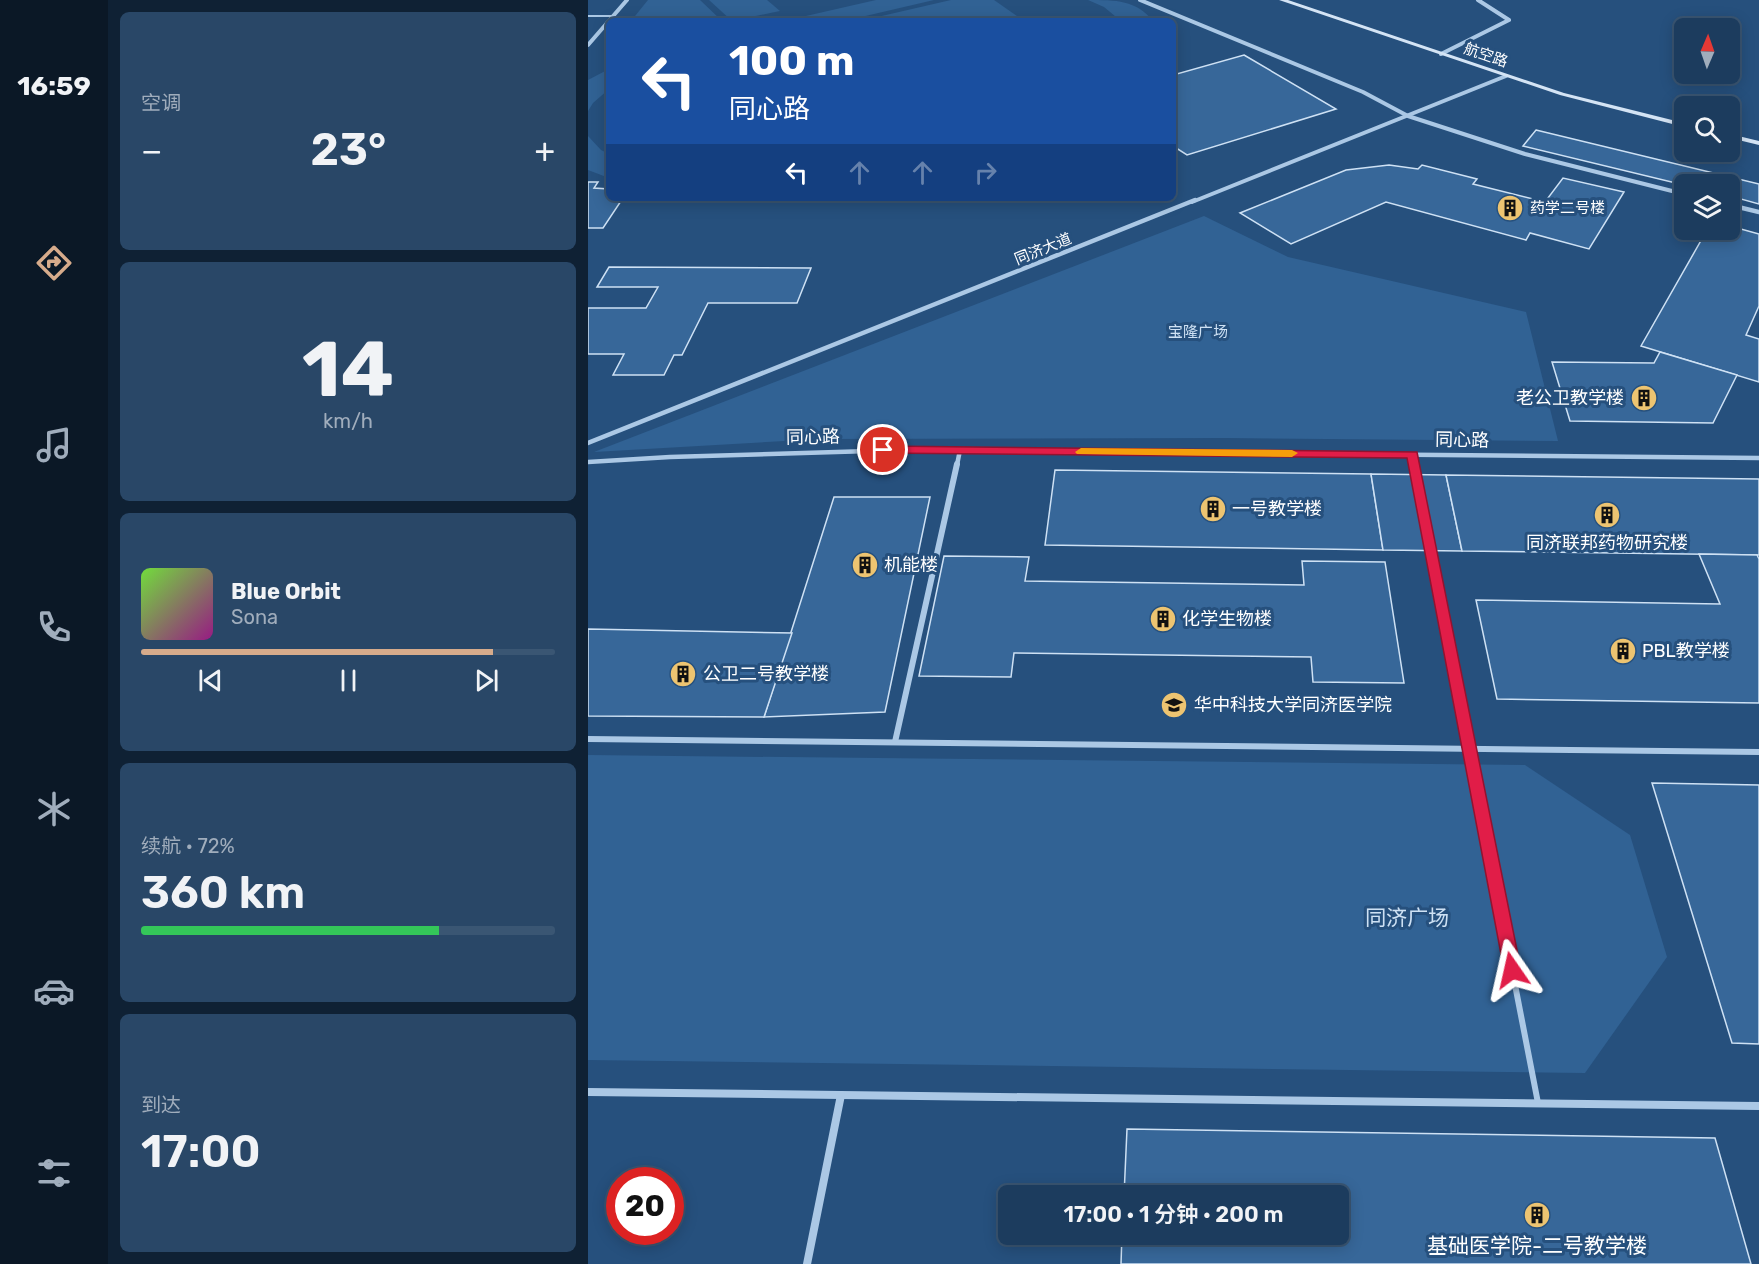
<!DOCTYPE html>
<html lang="zh">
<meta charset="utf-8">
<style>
:root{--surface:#1c3c5e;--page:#294767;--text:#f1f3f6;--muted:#a0adbc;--line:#3a5673;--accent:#d6ab8b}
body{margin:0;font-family:Rubik,"Noto Sans SC",sans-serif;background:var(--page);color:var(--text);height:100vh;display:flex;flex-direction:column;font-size:22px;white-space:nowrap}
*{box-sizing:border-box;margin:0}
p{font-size:20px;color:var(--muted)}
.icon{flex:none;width:33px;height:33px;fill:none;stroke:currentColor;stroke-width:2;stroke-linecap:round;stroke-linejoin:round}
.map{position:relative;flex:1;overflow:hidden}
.details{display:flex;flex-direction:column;gap:12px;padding:12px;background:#0f2134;width:480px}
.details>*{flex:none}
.hud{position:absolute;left:18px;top:18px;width:570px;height:183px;border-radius:9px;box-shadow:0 3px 15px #0003,0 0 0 2px var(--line);background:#1a4fa0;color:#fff;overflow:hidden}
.needle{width:39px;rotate:2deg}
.buttons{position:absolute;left:1086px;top:18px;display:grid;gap:12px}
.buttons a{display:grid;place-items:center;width:66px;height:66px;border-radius:9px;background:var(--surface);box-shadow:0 3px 15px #0003,0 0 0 2px var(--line);font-size:30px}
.speed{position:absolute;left:18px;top:1167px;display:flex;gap:12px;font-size:30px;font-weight:700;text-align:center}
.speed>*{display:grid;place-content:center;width:78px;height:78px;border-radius:50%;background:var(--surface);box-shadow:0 3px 15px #0003,0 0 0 2px var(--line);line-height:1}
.speed .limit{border:9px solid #d22;background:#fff;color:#111}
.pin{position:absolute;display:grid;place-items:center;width:51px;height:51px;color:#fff;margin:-26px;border:3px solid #fff;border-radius:50%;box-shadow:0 2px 6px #0007}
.me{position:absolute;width:66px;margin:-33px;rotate:349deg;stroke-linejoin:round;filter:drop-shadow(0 0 4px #0008)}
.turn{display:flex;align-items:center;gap:21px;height:126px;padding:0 24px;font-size:27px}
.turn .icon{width:78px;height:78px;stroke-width:2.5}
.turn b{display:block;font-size:42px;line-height:51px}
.lanes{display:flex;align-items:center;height:57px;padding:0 24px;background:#0003;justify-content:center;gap:30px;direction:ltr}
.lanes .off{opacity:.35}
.big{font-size:45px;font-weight:600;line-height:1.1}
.details .widget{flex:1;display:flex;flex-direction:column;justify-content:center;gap:9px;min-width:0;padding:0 21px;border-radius:9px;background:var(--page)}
.details .dial{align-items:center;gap:0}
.dial b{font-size:78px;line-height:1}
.song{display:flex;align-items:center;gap:18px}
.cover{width:72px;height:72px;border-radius:9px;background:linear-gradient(135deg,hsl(100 70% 55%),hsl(310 70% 35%))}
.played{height:6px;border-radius:3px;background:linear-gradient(90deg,var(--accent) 85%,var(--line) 85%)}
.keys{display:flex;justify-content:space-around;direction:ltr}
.heat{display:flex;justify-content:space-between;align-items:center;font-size:33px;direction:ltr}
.charge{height:9px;border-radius:4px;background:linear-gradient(90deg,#34c759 72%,var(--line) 0)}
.trip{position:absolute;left:410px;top:1185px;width:351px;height:60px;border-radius:9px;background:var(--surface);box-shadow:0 3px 15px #0003,0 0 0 2px var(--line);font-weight:600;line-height:60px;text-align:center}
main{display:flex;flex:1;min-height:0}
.menu{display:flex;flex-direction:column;width:108px;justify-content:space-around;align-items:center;background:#0b1826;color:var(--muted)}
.menu .icon{width:42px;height:42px}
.menu .selected{color:var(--accent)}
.menu b{font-size:27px;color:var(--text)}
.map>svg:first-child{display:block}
</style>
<main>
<nav class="menu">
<b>16:59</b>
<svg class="icon selected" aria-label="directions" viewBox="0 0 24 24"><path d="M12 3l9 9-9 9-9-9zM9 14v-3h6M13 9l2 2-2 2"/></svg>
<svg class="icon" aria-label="music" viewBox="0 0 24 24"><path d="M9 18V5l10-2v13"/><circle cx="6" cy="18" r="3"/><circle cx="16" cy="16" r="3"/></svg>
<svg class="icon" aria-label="phone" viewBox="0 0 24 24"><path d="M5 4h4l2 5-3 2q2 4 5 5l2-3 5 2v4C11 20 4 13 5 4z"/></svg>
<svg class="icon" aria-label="climate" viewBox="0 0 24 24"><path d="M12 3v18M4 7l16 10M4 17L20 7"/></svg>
<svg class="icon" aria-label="car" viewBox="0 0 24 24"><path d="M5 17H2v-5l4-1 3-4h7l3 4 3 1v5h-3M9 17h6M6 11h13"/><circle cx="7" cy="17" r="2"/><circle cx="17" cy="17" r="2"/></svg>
<svg class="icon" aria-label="filters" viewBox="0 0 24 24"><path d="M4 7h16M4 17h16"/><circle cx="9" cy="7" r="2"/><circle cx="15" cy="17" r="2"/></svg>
</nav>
<section class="details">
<div class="widget"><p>空调</p>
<div class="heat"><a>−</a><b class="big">23°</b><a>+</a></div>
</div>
<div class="widget dial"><b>14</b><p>km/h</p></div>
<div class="widget">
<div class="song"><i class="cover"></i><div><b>Blue Orbit</b><p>Sona</p></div></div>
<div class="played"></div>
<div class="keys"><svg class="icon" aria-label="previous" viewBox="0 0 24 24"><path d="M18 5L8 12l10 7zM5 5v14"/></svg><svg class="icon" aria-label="pause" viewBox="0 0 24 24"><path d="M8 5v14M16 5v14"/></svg><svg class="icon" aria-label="next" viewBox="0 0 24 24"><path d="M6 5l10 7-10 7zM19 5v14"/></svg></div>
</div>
<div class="widget"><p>续航 · 72%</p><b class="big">360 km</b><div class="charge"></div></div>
<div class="widget"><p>到达</p><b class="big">17:00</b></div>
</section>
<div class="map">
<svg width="1171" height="1264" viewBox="0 0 1171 1264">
<rect width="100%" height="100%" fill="#26507d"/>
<g fill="#316294">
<polygon points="60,0 112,0 134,21 43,21"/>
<polygon points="121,0 179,0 192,11 144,21"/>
<polygon points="288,0 346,0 256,21 196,21"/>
<polygon points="363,0 406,0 436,21 272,21"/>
<path d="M 500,0 C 528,0 548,0 565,21 L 533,21 L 516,7 Z"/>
<polygon points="21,69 21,89 5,103 0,111 0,80"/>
<polygon points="0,136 13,150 21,154 21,178 0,170"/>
<polygon points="616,216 700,257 938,312 970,441 638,438 232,439 6,452"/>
<polygon points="0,755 937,765 1042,835 1079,957 997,1073 0,1060"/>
</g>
<g fill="#376799" stroke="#cee1f4" stroke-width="1.5">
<polygon points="656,55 748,109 599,155 585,146 585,75"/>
<polygon points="948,130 1171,184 1171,204 1142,196 1142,184 1096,185 935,146"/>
<polygon points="801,165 830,169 834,165 889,179 885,184 957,202 975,178 1036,192 1001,249 942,233 938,240 798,202 703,244 652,213 758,170"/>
<polygon points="0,182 10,182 6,188 21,189 21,198 35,198 15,228 0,228"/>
<polygon points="1142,226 1171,234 1171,306 1158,335 1171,339 1171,382 1053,346 1119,230 1142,230"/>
<polygon points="21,267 223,268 209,303 120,303 94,355 86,355 76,375 25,375 36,354 0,354 0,308 58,308 70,287 9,287"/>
<polygon points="1072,352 1149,375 1125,423 982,421 964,362 1066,363"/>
<polygon points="467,470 783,474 795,550 457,545"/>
<polygon points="783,474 858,475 874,551 795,550"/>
<polygon points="858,475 1171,479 1171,555 874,551"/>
<polygon points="246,497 342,497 297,712 176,717"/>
<polygon points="1111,554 1169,555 1171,559 1171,703 909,699 888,600 1132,604"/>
<polygon points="356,556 441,557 437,581 716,585 714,561 797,562 816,683 725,682 723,657 426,653 423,677 331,676"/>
<polygon points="0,629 204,633 176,717 0,716"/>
<polygon points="1064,783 1171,785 1171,1044 1144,1043"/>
<polygon points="539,1129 1127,1138 1163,1264 533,1264 534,1234 750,1234 750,1196 536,1196"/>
</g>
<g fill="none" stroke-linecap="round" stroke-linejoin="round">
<polyline stroke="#abc8e5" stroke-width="2" points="0,16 25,16"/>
<polyline stroke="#abc8e5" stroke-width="4" points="825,455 827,465"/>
<polyline stroke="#abc8e5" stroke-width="4.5" points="827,464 894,811"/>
<polyline stroke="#abc8e5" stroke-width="6" points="893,810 950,1103"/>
<g stroke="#abc8e5" stroke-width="4">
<polyline points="552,0 775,92 820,116 937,154 1096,194"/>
<polyline points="0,45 39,0"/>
<polyline points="853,54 921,20 890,0"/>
<polyline points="604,202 918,76"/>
</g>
<g stroke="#abc8e5" stroke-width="4.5">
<polyline points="1142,205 1171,212"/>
<polyline points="0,443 607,200"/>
<polyline points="0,462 82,457 315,450 1171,458"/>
<polyline points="369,465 372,450"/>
</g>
<g stroke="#abc8e5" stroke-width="6">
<polyline points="0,739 1171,752"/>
<polyline points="307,742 369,464"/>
</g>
<g stroke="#abc8e5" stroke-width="8">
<polyline points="0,1092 1171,1106"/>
<polyline points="219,1264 253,1095"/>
</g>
<g fill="#d4e4f5" fill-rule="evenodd">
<polygon points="691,0 700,0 976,93 1096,123 1096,127 972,95"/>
<polygon points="1142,134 1171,141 1171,145 1142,138"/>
</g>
</g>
<polygon fill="#e11d48" stroke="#92132f" stroke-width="1.5" points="295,446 829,452 933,970 930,976 924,978 918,976 916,970 819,458 290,453 290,447"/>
<polygon fill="#f59e0b" points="493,448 704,450 710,453 704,457 489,454 487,452"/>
<defs>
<symbol id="building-disc" viewBox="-11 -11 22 22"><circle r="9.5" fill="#edc471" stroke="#26507d"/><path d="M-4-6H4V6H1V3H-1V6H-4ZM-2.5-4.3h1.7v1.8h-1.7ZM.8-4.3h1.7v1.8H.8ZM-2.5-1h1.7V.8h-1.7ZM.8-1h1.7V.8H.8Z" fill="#111"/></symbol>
<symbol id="university-disc" viewBox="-11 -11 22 22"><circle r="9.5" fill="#edc471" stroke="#26507d"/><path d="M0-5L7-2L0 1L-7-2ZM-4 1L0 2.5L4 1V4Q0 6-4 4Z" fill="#111"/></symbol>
</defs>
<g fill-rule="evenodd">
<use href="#building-disc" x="907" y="193" width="30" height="30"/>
<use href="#building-disc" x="1041" y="383" width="30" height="30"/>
<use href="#building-disc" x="610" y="494" width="30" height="30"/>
<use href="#building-disc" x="1004" y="500" width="30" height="30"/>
<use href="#building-disc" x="262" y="550" width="30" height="30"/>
<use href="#building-disc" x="560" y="604" width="30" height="30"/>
<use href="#building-disc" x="1020" y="636" width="30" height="30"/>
<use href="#building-disc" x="80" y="659" width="30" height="30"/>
<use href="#university-disc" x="571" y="690" width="30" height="30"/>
<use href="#building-disc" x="934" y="1200" width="30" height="30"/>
</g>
<g text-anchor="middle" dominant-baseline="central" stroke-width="6" stroke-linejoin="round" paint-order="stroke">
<g font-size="15" fill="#fff" stroke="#26507d">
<text transform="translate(898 55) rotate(19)">航空路</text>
<text transform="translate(455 249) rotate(-22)">同济大道</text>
</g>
<g font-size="15" fill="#fff" stroke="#26507d" text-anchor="start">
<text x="942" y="208">药学二号楼</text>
</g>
<g font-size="15" fill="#cee1f4" stroke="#26507d">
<text x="610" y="332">宝隆广场</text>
</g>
<g font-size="18" fill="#fff" stroke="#26507d" text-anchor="start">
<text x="1036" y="398" text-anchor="end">老公卫教学楼</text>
<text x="644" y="509">一号教学楼</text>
<text x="1019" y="543" text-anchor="middle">同济联邦药物研究楼</text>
<text x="296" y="565">机能楼</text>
<text x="594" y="619">化学生物楼</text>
<text x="1054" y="651">PBL教学楼</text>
<text x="115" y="674">公卫二号教学楼</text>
<text x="606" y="705">华中科技大学同济医学院</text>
</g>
<g font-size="18" fill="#fff" stroke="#26507d">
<text transform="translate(225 437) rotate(-1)">同心路</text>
<text transform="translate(874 440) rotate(1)">同心路</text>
</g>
<g font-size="21" fill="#cee1f4" stroke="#26507d">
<text x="819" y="917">同济广场</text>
</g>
<g font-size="21" fill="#fff" stroke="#26507d">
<text x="949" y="1245">基础医学院-二号教学楼</text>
</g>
</g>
</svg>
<div class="buttons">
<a><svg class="needle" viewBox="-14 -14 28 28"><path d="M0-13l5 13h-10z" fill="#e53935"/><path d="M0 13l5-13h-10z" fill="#a0adbc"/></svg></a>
<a><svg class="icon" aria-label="search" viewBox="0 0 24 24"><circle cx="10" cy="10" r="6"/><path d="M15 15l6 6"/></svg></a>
<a><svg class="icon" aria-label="layers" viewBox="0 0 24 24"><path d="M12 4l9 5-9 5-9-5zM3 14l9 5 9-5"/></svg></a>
</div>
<div class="speed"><div class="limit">20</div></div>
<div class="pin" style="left:295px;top:450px;background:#d93025"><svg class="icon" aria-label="arrive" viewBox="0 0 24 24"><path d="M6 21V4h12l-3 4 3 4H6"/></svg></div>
<svg class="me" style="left:924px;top:970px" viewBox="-20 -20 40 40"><path d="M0-17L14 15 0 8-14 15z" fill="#e11d48" stroke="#fff" stroke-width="4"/></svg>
<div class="trip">17:00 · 1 分钟 · 200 m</div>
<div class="hud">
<div class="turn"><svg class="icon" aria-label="left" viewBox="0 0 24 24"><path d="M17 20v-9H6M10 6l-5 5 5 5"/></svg><div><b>100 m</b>同心路</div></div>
<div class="lanes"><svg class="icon" aria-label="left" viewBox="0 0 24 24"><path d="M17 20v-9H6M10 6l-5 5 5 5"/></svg><svg class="icon off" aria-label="ahead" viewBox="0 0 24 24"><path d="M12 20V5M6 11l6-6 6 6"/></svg><svg class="icon off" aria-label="ahead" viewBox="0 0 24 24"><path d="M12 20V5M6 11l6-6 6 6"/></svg><svg class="icon off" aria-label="right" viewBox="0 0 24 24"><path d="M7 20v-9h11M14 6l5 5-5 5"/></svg></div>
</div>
</div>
</main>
